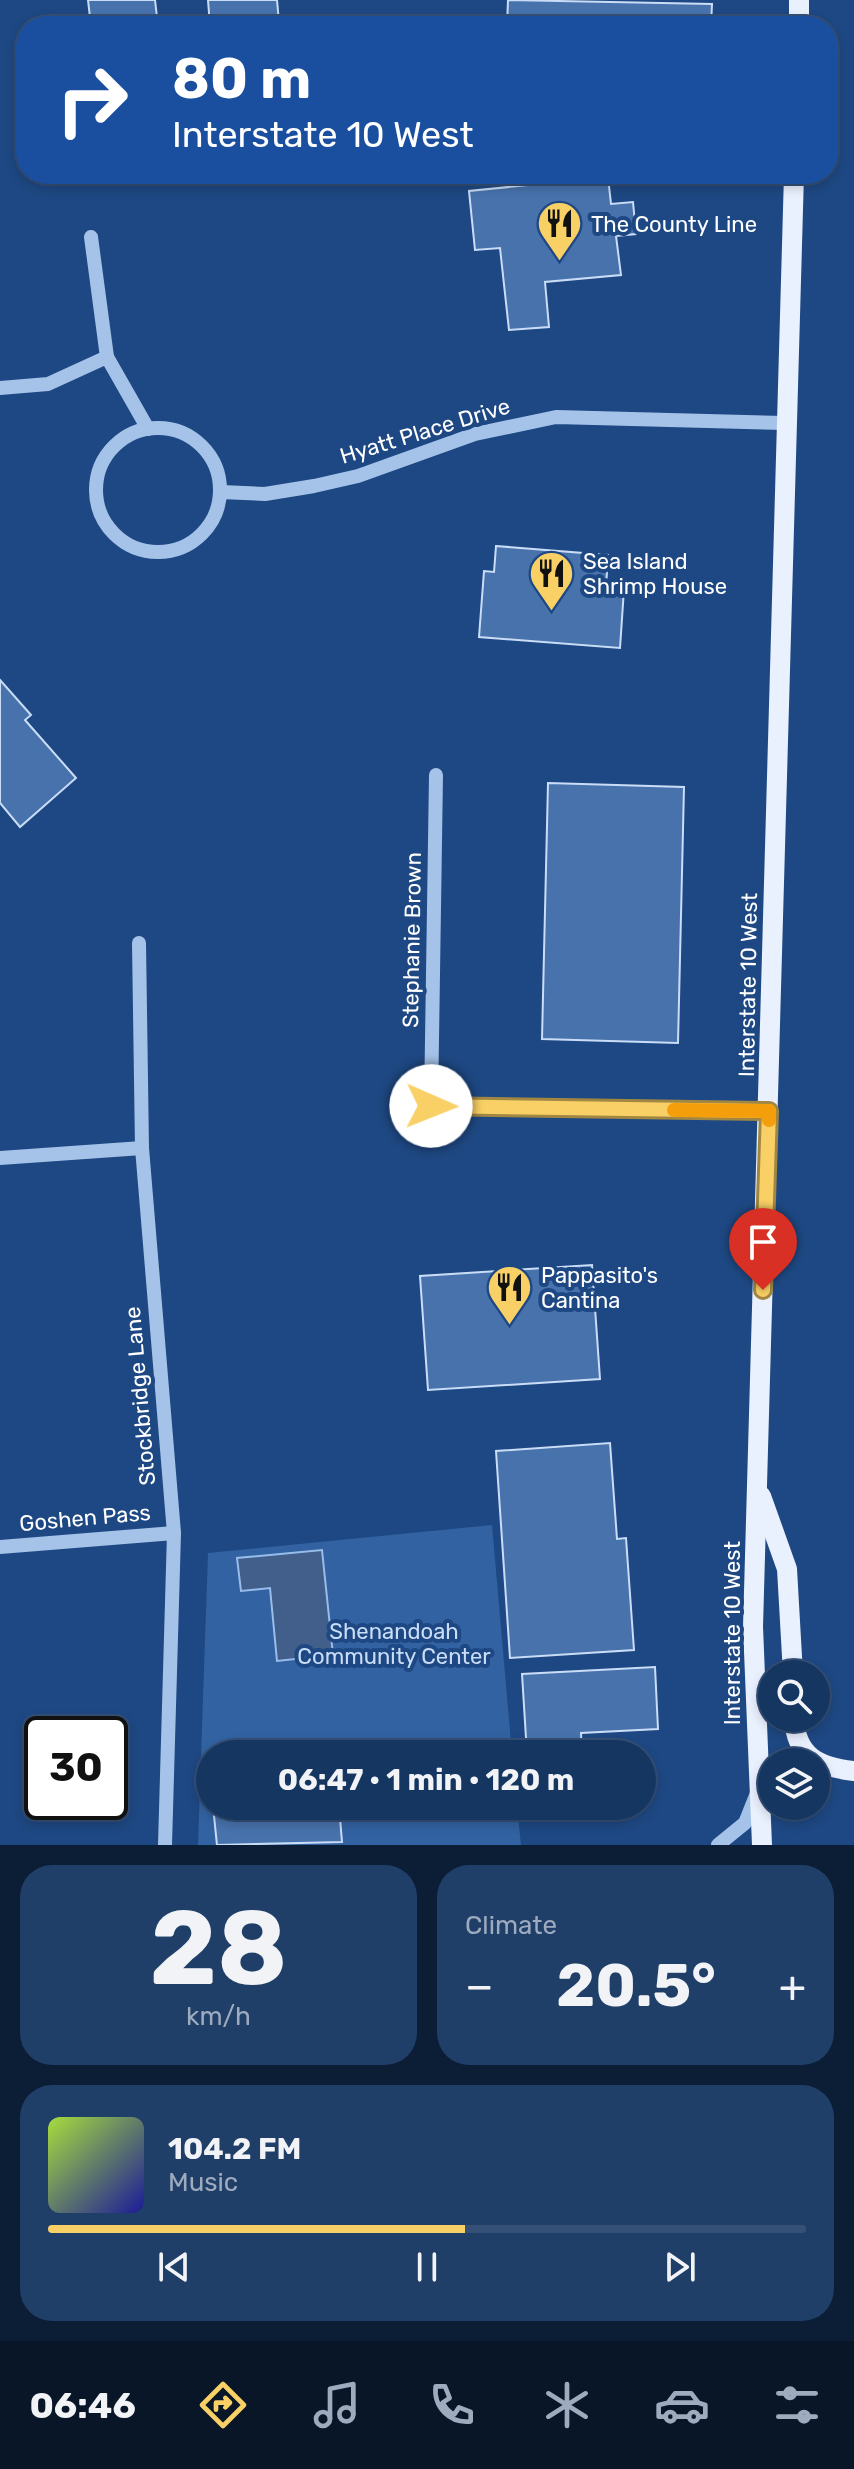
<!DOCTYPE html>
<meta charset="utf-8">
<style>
:root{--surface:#163662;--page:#1f3e68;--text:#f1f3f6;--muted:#9eabbe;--line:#355077;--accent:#f8d065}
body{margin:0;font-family:Rubik,sans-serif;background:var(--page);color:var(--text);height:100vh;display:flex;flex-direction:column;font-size:30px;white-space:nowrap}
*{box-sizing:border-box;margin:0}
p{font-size:26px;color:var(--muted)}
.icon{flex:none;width:44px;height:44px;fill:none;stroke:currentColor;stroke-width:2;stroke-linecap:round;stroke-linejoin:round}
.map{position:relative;height:1845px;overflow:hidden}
.details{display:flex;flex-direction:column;gap:20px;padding:20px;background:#0c1e36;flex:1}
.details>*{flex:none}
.banner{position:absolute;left:16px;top:16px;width:822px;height:168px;border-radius:32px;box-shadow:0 4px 12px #0003,0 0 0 2px var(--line);background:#1a4fa0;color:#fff;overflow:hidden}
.tools{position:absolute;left:758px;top:1660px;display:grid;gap:16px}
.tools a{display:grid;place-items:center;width:72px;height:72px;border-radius:50%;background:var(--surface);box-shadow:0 4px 12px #0003,0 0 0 2px var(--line);font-size:40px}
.speed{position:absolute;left:24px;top:1716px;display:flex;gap:16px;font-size:40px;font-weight:700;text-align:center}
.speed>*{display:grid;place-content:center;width:104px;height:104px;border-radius:50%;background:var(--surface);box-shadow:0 4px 12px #0003,0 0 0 2px var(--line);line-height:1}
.speed .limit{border:4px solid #111;border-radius:12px;background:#fff;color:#111}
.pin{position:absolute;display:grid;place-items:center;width:68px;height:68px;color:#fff;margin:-82px -34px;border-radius:50% 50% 50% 0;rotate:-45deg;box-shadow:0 0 8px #0007}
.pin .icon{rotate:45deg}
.me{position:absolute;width:88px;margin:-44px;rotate:91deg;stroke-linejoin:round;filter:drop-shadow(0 0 6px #0008)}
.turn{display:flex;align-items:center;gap:28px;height:168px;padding:0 24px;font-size:36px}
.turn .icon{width:104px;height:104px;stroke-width:2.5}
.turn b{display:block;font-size:56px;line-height:68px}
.big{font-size:60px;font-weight:700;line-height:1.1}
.details .widget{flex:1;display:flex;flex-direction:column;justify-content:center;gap:12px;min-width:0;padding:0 28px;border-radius:32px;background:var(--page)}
.details .dial{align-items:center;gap:0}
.dial b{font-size:104px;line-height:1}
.song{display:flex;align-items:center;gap:24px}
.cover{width:96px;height:96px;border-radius:12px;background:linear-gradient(135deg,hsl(80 70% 55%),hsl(240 70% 35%))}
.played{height:8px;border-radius:4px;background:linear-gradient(90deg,var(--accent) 55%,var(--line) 55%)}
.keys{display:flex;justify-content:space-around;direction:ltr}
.heat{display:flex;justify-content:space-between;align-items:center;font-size:44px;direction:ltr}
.details .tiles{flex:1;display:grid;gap:20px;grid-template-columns:1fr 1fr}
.widget:last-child{grid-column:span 2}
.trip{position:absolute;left:196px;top:1740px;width:460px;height:80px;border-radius:40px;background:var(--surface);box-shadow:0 4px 12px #0003,0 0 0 2px var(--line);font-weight:700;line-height:80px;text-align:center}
.dock{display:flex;height:128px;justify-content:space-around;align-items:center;background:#091627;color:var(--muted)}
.dock .icon{width:56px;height:56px}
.dock .selected{color:var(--accent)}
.dock b{font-size:36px;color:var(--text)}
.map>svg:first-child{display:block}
</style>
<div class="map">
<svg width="854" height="1845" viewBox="0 0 854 1845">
<rect width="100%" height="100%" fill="#1e4883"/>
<polygon fill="#3262a1" points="492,1525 512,1754 210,1754 210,1806 517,1806 521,1845 198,1845 208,1553"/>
<polygon fill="#415f8a" stroke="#99bdeb" stroke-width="2" points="322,1550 333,1655 277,1661 270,1588 241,1591 237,1558"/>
<g fill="#4772ac" stroke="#caddf7" stroke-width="2">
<polygon points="88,0 155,0 158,26 91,26"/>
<polygon points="208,0 277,0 279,22 210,26"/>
<polygon points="508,0 712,4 711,26 507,26"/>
<polygon points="608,177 611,204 633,202 636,234 616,236 621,275 545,282 549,327 509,330 500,248 475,250 469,191"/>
<polygon points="496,546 608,555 606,588 624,589 620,648 479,637 484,571 494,572"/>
<polygon points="0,680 31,715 25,720 76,778 20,827 0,803"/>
<polygon points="548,783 684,787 678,1043 542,1039"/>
<polygon points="592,1265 600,1379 428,1390 420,1276"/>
<polygon points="610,1443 617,1539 626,1538 634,1650 510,1658 496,1451"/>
<polygon points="655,1667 658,1729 581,1733 582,1754 527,1754 522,1674"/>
<polygon points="213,1806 339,1806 342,1842 217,1845"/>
</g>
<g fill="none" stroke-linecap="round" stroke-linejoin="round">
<g stroke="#a5c3e9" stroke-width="14">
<polyline points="91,237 107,357 148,429"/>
<polyline points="0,388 48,384 107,357"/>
<circle cx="158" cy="490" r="62"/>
<polyline points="221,492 265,494 314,486 358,476 475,434 556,417 785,423"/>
<polyline points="436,775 431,1106 769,1111"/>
<polyline points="139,943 142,1148 174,1533 165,1845"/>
<polyline points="0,1158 142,1148"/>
<polyline points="0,1547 174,1533"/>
<polyline points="718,1845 745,1823 757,1793"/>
</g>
<g stroke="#e9f0fe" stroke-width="20">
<polyline points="799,26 799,0"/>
<polyline points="761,1496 787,1569 793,1674"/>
<path d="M 794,1718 C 796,1757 819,1767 854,1771"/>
<polyline points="762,1845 753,1627 794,174"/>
</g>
</g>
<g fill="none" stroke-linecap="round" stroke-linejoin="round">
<defs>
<polyline id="route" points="431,1106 769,1111 763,1290"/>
</defs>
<use href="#route" stroke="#a18742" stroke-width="20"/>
<use href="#route" stroke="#f8d065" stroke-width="14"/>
<polyline stroke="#f59e0b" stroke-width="14" points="674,1110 769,1111 769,1120"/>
</g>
<defs>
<symbol id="restaurant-pin" viewBox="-11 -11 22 30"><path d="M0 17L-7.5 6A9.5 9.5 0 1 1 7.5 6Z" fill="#f8d065" stroke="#1e4883"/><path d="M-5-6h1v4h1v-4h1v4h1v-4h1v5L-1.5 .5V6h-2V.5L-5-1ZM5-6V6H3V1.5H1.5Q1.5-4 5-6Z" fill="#111"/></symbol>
</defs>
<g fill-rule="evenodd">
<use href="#restaurant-pin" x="534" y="198" width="51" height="69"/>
<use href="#restaurant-pin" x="526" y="548" width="51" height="69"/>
<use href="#restaurant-pin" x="484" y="1262" width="51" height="69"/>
</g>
<g text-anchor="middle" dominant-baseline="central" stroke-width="8" stroke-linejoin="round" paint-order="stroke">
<g font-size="22" fill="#fff" stroke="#1e4883" text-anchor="start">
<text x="591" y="224">The County Line</text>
<text x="583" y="561">Sea Island<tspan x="583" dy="25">Shrimp House</tspan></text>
<text x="541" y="1275">Pappasito's<tspan x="541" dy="25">Cantina</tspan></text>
</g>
<g font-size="22" fill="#fff" stroke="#1e4883">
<text transform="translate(425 431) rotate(-17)">Hyatt Place Drive</text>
<text transform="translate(412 940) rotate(-89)">Stephanie Brown</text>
<text transform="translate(748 985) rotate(-89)">Interstate 10 West</text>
<text transform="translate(140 1396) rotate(-95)">Stockbridge Lane</text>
<text transform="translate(85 1518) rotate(-5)">Goshen Pass</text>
<text transform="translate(732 1633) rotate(-90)">Interstate 10 West</text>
</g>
<g font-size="22" fill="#caddf7" stroke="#1e4883">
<text x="394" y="1631">Shenandoah<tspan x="394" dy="25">Community Center</tspan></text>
</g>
</g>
</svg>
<div class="tools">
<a><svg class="icon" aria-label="search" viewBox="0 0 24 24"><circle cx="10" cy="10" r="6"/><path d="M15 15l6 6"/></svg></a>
<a><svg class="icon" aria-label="layers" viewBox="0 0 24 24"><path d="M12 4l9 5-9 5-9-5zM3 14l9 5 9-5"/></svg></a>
</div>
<div class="speed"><div class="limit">30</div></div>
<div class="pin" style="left:763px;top:1290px;background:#d93025"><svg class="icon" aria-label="arrive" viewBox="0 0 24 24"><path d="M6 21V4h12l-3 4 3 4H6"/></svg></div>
<svg class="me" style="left:431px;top:1106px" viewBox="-20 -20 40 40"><circle r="19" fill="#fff"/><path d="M0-13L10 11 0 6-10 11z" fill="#f8d065"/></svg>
<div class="trip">06:47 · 1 min · 120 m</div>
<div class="banner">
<div class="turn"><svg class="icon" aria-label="right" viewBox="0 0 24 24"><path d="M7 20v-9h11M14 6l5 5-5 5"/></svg><div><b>80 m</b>Interstate 10 West</div></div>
</div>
</div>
<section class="details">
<div class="tiles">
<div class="widget dial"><b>28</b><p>km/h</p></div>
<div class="widget"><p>Climate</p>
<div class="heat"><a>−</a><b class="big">20.5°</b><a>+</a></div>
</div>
<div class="widget">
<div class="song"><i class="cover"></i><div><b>104.2 FM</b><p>Music</p></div></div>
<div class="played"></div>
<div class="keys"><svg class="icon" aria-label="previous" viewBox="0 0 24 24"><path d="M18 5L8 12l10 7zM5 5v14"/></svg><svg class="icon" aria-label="pause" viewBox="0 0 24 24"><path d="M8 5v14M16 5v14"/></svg><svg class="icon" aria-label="next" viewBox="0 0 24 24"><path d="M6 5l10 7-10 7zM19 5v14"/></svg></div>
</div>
</div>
</section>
<nav class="dock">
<b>06:46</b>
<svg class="icon selected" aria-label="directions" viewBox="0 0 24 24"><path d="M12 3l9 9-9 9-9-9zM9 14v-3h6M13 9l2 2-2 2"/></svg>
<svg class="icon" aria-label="music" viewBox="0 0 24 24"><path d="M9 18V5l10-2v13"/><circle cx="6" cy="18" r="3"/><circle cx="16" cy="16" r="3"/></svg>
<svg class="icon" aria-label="phone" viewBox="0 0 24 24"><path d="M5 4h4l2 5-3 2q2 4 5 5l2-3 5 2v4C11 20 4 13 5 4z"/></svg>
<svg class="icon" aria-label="climate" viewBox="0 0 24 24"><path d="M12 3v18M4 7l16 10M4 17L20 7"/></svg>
<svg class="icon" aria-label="car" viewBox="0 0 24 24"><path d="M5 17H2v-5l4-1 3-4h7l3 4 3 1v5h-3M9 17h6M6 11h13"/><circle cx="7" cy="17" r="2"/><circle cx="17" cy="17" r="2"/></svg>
<svg class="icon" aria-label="filters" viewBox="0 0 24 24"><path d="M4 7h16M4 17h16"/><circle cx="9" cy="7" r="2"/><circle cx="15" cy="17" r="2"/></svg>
</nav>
